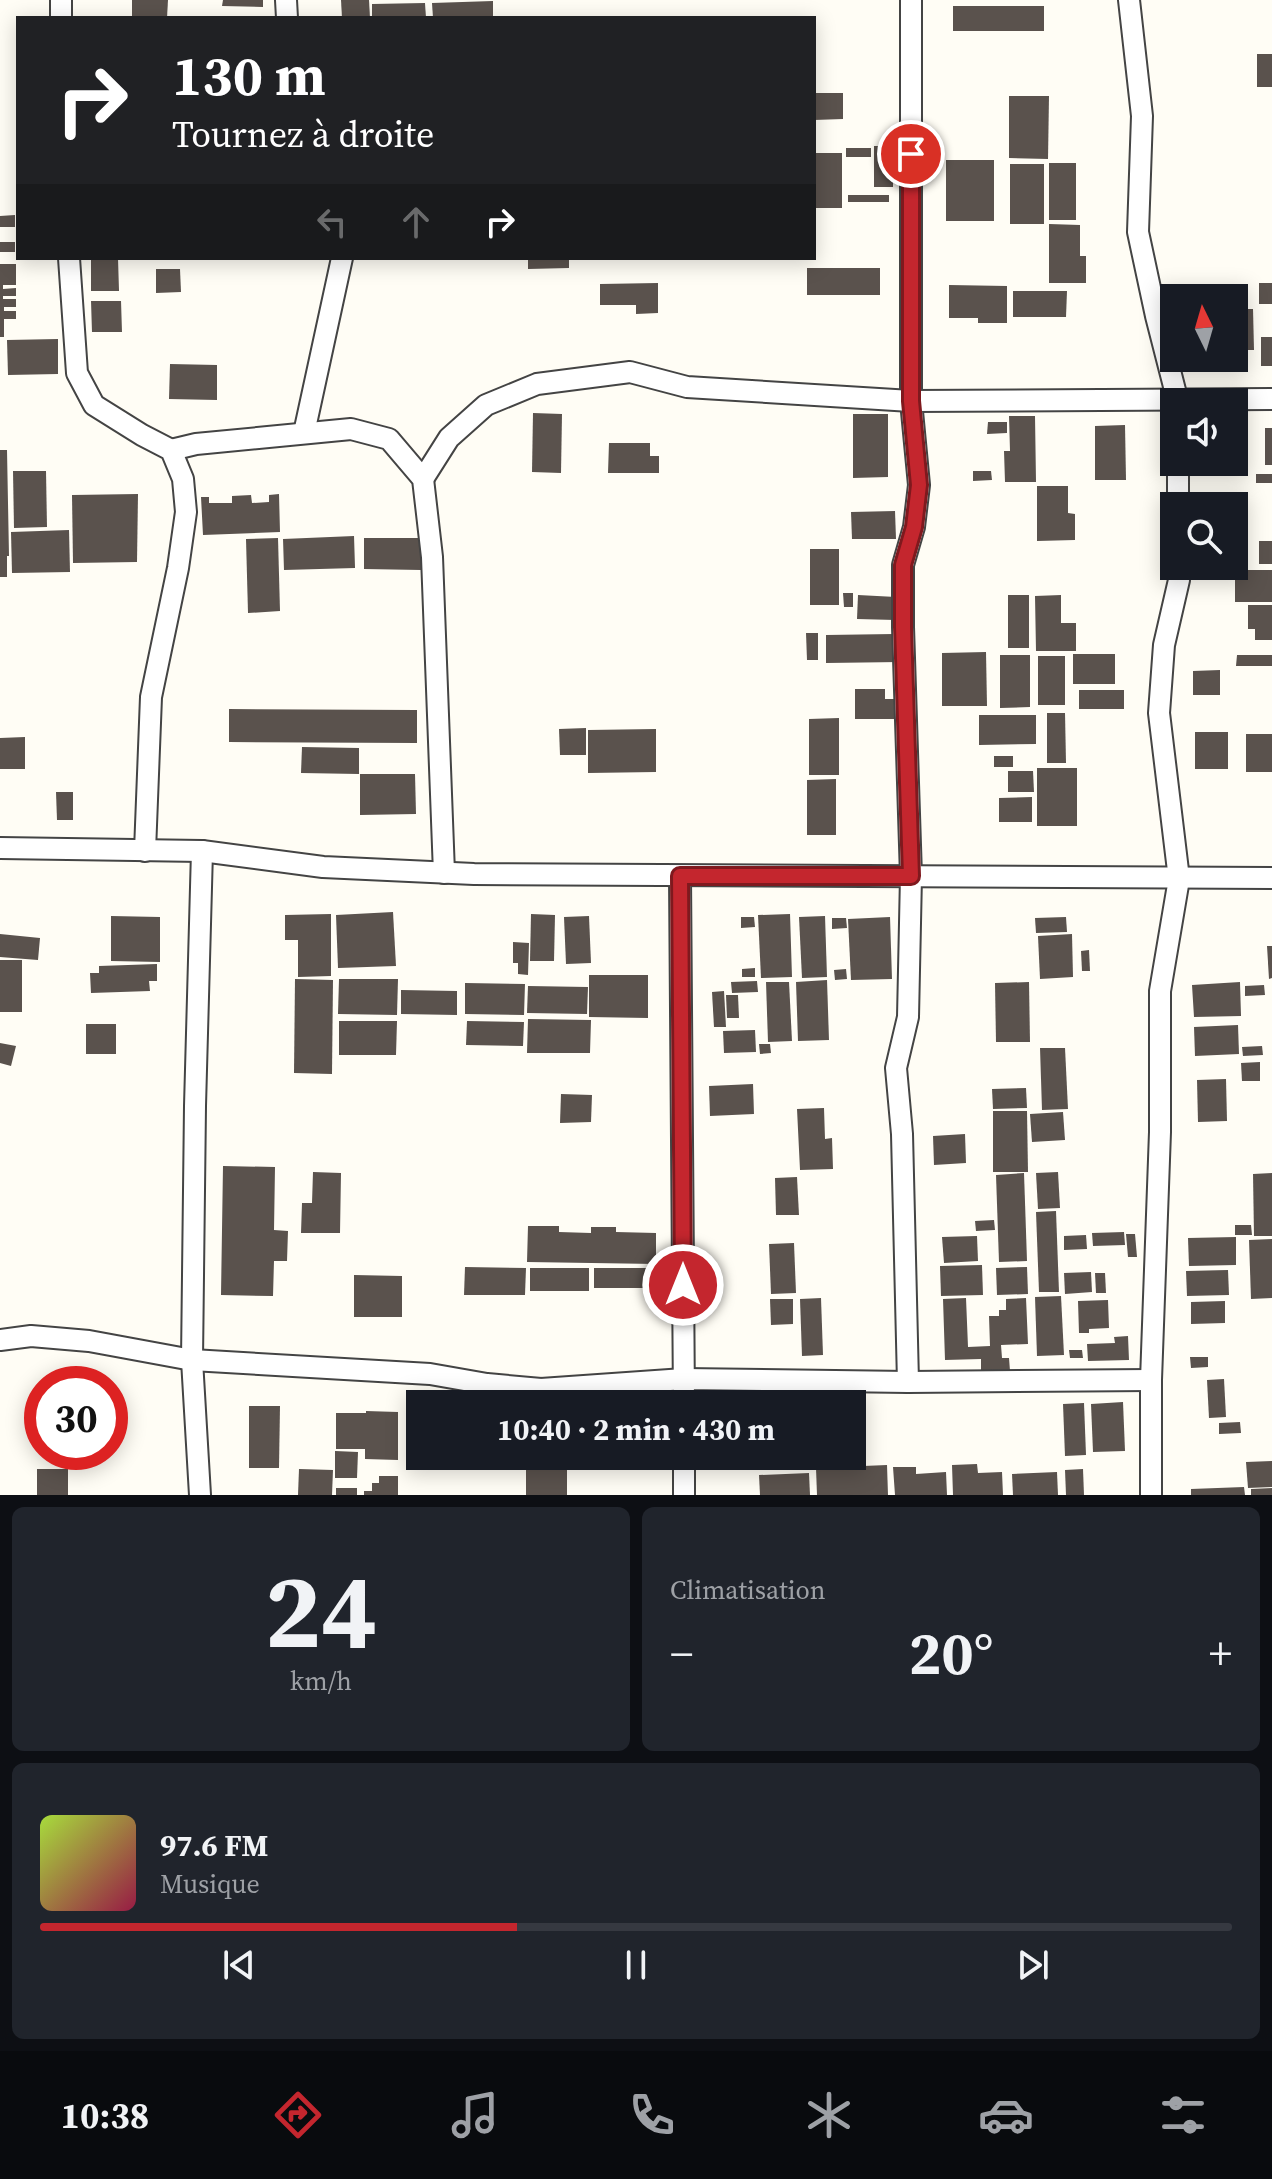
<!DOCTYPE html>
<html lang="fr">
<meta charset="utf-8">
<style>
:root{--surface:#171b24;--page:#20242c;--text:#f1f3f6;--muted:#9ea1a6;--line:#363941;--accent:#c4262e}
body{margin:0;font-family:"Source Serif 4",serif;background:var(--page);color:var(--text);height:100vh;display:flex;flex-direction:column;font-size:30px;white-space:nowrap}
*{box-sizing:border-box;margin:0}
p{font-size:26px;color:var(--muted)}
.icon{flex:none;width:44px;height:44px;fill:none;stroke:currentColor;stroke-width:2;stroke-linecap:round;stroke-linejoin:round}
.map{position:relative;height:1495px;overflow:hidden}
.details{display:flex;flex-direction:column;gap:12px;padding:12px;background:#0d0f14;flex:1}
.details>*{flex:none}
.banner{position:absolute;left:16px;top:16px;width:800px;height:244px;border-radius:0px;box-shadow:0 4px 20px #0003;background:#202124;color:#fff;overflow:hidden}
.needle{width:52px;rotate:355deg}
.buttons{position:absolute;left:1160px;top:284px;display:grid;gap:16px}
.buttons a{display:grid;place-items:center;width:88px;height:88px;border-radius:0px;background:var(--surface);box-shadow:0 4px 20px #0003;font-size:40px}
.speed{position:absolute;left:24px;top:1366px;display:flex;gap:16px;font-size:40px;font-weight:700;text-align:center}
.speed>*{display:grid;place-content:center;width:104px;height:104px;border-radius:50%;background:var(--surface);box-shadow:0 4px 20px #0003;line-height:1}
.speed .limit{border:12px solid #d22;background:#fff;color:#111}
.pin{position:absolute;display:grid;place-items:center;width:68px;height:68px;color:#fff;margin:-34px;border:4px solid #fff;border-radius:50%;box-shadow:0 2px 8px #0007}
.me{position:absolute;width:88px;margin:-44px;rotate:0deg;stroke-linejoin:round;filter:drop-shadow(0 0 6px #0008)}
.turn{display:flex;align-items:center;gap:28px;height:168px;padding:0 24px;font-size:36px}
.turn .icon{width:104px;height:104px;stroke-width:2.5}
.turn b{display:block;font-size:56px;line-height:68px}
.lanes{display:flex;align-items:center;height:76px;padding:0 24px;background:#0003;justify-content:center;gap:40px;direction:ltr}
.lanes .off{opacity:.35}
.big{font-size:60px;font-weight:700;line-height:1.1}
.details .card{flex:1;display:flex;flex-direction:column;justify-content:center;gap:12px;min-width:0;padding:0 28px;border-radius:12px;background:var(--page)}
.details .dial{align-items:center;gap:0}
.dial b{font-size:104px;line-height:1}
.song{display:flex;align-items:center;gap:24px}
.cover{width:96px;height:96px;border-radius:12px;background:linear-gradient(135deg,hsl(80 70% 55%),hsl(340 70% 35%))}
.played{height:8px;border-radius:4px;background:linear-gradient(90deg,var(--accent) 40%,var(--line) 40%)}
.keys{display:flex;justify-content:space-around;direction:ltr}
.heat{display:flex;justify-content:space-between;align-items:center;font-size:44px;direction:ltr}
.details .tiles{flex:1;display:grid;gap:12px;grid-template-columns:1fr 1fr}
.card:last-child{grid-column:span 2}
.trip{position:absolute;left:406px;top:1390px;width:460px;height:80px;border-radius:0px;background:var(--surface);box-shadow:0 4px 20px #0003;font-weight:700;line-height:80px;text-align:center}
.dock{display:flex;height:128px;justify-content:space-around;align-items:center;background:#090b0e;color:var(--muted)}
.dock .icon{width:56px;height:56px}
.dock .active{color:var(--accent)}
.dock b{font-size:36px;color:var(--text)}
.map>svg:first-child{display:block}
</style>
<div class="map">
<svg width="1272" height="1495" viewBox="0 0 1272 1495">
<rect width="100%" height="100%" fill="#fffdf5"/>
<g fill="#5a524d">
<polygon points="132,0 168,0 167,18 132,18"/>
<polygon points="223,0 263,0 263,7 222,6"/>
<polygon points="341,0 369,0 370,18 342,18"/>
<polygon points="493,1 493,18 433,18 432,3"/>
<polygon points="425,3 426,18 372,18 372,4"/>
<rect x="953" y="6" width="91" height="25"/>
<rect x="1257" y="54" width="15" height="33"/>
<polygon points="814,93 843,93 843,119 814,120"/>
<polygon points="1009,96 1049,96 1048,159 1009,158"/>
<rect x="874" y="146" width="19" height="41"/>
<rect x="846" y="148" width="25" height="9"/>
<rect x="814" y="153" width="28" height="55"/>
<rect x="946" y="160" width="48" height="61"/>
<rect x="1049" y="163" width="27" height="57"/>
<rect x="1010" y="164" width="34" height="60"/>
<rect x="848" y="195" width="41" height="7"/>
<polygon points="15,215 15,227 0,227 0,216"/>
<polygon points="1049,224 1080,225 1080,256 1086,256 1086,283 1049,283"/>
<rect x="0" y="242" width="15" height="10"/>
<polygon points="91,258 118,258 119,291 91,291"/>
<polygon points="528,258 569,258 569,268 528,269"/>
<polygon points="0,264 16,264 16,285 3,285 3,289 16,288 16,296 3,296 3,299 16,299 16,307 4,307 4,311 16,311 16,319 4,319 4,337 0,337"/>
<rect x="807" y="268" width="73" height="27"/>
<polygon points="156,269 180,269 181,292 156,293"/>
<polygon points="658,283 658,313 636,314 636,305 600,305 600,284"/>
<rect x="1259" y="283" width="13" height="21"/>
<polygon points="949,285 1007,286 1007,323 978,323 978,318 949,318"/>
<polygon points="1013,291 1067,291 1066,317 1013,317"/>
<polygon points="91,301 121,301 122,332 92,332"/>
<polygon points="1234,309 1253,309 1254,350 1234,350"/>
<rect x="1261" y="337" width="11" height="29"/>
<polygon points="58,339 58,374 8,375 7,340"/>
<polygon points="170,364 217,365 217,400 169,399"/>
<polygon points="533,413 562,414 561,473 532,472"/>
<polygon points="853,414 888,414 888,477 853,478"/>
<polygon points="1009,416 1035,416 1036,482 1005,482 1004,451 1010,451"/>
<polygon points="988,422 1007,422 1007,433 987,434"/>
<polygon points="1125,425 1126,480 1095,480 1095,426"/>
<rect x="1265" y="428" width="7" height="37"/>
<polygon points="609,443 650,443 650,456 659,456 659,473 608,473"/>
<polygon points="0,450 7,450 9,556 7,556 7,577 0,577"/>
<polygon points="13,471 46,471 47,527 14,528"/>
<polygon points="973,471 991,471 992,480 973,481"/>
<rect x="1256" y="474" width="16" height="9"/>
<polygon points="1037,486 1068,486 1068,513 1075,514 1075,540 1037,541"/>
<polygon points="138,494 137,562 73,563 72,495"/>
<polygon points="279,494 280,532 203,535 201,497 209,497 209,503 232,503 232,496 251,495 252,503 269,502 269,495"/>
<polygon points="895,511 896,539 852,539 851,512"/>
<polygon points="69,530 70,572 12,573 11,532"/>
<polygon points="354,536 355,568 284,570 283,539"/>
<polygon points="278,538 280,611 248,613 246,539"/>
<polygon points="364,538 421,538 421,570 364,569"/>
<rect x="1259" y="541" width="13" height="23"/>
<rect x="810" y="549" width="29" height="56"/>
<rect x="1235" y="570" width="37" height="32"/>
<polygon points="843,593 853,593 853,607 844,607"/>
<polygon points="858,595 896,597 895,620 857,619"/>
<rect x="1008" y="595" width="21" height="53"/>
<polygon points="1061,595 1061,623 1076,623 1076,651 1036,651 1035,596"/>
<polygon points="1248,605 1272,605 1272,640 1255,640 1255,629 1248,629"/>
<polygon points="806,633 818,633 818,660 807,660"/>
<polygon points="894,634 900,662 826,663 826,635"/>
<polygon points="986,652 987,706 942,706 942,653"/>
<rect x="1073" y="654" width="42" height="30"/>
<polygon points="1000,655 1030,655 1030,707 1000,708"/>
<polygon points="1237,655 1272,655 1272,666 1236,666"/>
<rect x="1038" y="656" width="27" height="49"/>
<polygon points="1220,670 1220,695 1193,695 1193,671"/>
<polygon points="855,689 885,689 885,699 894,699 894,719 855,719"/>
<rect x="1079" y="690" width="45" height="19"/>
<polygon points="229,709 417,710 417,743 229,742"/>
<polygon points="1047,713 1065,713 1066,763 1047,763"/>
<polygon points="979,715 1036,715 1036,744 979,745"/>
<polygon points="839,718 839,775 809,775 809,719"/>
<polygon points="586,728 586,755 560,755 559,729"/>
<polygon points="656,729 656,772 588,773 588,730"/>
<rect x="1195" y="732" width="33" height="37"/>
<rect x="1246" y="734" width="26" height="38"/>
<polygon points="25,737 25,769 0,769 0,738"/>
<polygon points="302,747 359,748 359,774 301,773"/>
<rect x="994" y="756" width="19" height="11"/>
<rect x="1037" y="768" width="40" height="58"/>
<polygon points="1008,771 1033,771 1034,792 1008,792"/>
<polygon points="360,774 415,774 416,814 360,815"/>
<polygon points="836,779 836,835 807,835 807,780"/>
<polygon points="56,792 73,792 73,820 57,820"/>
<polygon points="1032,797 1032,822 999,822 999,798"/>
<polygon points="393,912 396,966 338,968 336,915"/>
<polygon points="331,914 331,976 298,977 298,940 285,940 285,915"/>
<polygon points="531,914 555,915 554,961 530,961"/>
<polygon points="790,914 792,977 761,978 758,915"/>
<polygon points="111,916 160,917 160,962 111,961"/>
<polygon points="589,916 591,963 566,964 564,917"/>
<polygon points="825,916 827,977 802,978 799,917"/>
<polygon points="741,917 754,917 755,927 741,928"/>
<polygon points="890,917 892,979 851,980 848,919"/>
<polygon points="1066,917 1067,932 1036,933 1035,918"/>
<polygon points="832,918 846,918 847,928 832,929"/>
<polygon points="0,934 40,938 38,960 0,957"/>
<polygon points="1072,934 1073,977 1040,979 1038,936"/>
<polygon points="513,942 529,943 528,975 518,974 518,963 513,963"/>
<polygon points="1267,946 1272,946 1272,978 1269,979"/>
<polygon points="1089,950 1090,971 1082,971 1081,951"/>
<rect x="0" y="960" width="22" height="52"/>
<polygon points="157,964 157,981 149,981 150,991 91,993 90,973 99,973 99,966"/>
<polygon points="755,968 755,977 742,977 742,969"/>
<polygon points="846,969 847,979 835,980 834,970"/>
<polygon points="589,975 648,975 648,1018 589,1017"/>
<polygon points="295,979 333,980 332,1074 294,1073"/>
<polygon points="339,979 398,979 397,1015 338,1014"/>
<polygon points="827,980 829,1040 798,1041 796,982"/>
<polygon points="757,981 758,992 732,993 731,982"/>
<polygon points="766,982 789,982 792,1041 768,1042"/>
<polygon points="1029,982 1030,1042 996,1042 995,983"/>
<polygon points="1240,982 1241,1016 1194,1017 1192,985"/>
<polygon points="465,983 525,984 524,1015 465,1014"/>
<polygon points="1264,985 1265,995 1245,996 1245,986"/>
<polygon points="528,986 588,987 587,1014 527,1013"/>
<polygon points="401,990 457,991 457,1015 401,1014"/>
<polygon points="724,991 726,1027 714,1027 712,992"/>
<polygon points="726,995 738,995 739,1018 727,1018"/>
<polygon points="528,1019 591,1020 590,1053 527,1053"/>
<polygon points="339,1021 397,1021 396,1055 339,1055"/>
<polygon points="467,1021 524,1022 523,1046 466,1045"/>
<rect x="86" y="1024" width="30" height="30"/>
<polygon points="1238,1025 1239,1054 1195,1056 1194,1027"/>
<polygon points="755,1030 756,1052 724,1053 723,1031"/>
<polygon points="0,1043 16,1046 11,1066 0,1063"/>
<polygon points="759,1044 770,1044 771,1053 760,1054"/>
<polygon points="1262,1046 1263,1055 1243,1056 1242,1047"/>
<polygon points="1040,1048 1065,1048 1068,1109 1042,1110"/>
<polygon points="1260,1062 1260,1081 1242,1081 1241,1063"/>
<polygon points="1226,1079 1227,1121 1198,1122 1197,1080"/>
<polygon points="753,1084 754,1114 710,1116 709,1086"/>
<polygon points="1026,1088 1027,1108 993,1109 992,1089"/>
<polygon points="561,1094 592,1095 591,1122 560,1123"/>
<polygon points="824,1108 825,1139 832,1138 833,1169 800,1170 797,1109"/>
<polygon points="993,1111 1027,1111 1028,1172 993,1172"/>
<polygon points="1063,1112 1065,1140 1032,1142 1030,1114"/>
<polygon points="965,1134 966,1163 934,1165 933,1136"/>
<polygon points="223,1166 275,1167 274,1230 288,1231 287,1261 274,1261 273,1296 221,1295"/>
<polygon points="313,1172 341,1173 340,1233 301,1233 302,1203 312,1203"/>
<polygon points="1058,1172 1060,1208 1038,1209 1036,1173"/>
<polygon points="1024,1173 1027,1261 999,1262 996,1175"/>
<polygon points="1272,1173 1272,1236 1254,1236 1253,1174"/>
<polygon points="797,1177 799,1215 776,1215 775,1178"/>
<polygon points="1056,1211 1059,1292 1039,1292 1036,1212"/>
<polygon points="994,1220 995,1230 976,1231 975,1221"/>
<polygon points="1235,1225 1251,1225 1252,1235 1235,1235"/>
<polygon points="528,1226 559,1226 559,1232 591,1233 591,1227 616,1227 616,1232 656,1233 656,1264 527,1262"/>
<polygon points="1124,1232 1125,1245 1093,1246 1092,1233"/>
<polygon points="1126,1234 1135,1234 1137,1257 1128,1257"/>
<polygon points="1086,1235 1087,1249 1064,1250 1064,1236"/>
<polygon points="977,1236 978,1261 944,1263 942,1237"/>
<polygon points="1236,1237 1236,1265 1189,1266 1188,1238"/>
<polygon points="1272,1239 1272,1298 1251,1299 1249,1240"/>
<polygon points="794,1243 796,1293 771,1294 769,1244"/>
<polygon points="982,1265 983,1295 941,1296 940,1266"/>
<polygon points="465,1267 526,1268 525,1295 464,1295"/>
<polygon points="1027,1267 1028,1294 997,1295 996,1268"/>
<rect x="530" y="1268" width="59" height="23"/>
<rect x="594" y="1268" width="57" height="20"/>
<polygon points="1228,1270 1229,1295 1187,1296 1186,1271"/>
<polygon points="1091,1272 1092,1292 1065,1294 1064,1273"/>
<polygon points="1095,1273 1105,1273 1106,1293 1096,1293"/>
<polygon points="354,1275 402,1276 402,1317 354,1317"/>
<polygon points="1061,1296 1064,1355 1037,1356 1035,1297"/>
<polygon points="821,1298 823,1355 802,1356 800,1299"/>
<polygon points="966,1298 968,1347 990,1346 989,1316 999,1316 999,1310 1006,1310 1006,1299 1026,1298 1028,1344 1001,1345 1002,1358 1009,1358 1010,1371 981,1372 981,1359 945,1360 943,1299"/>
<polygon points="770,1299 793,1299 793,1324 771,1325"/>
<polygon points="1108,1300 1109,1328 1089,1329 1089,1333 1079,1333 1078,1301"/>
<polygon points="1225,1301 1225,1323 1191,1324 1191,1302"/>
<polygon points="1128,1336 1129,1360 1088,1361 1087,1344 1115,1343 1114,1337"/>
<polygon points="1069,1350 1082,1350 1083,1358 1070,1358"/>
<polygon points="1190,1357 1208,1357 1208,1367 1191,1368"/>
<polygon points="1224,1379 1226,1417 1209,1418 1207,1380"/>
<polygon points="1123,1402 1125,1451 1093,1452 1091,1404"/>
<polygon points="1084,1403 1086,1455 1065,1456 1063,1404"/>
<polygon points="249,1406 280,1406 279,1468 249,1468"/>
<polygon points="366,1411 398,1412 398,1460 365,1459 365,1449 336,1449 336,1413 366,1413"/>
<polygon points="1240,1422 1241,1433 1219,1434 1219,1423"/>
<polygon points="335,1451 358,1452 357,1478 335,1478"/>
<polygon points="526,1461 556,1462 556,1469 567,1469 567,1495 526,1495"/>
<polygon points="1272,1461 1272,1487 1248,1488 1246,1462"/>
<polygon points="977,1464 978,1473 1002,1472 1003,1495 953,1495 952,1465"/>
<polygon points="887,1465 888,1495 817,1495 816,1468"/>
<polygon points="893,1467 916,1467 916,1474 946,1472 947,1495 895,1495"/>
<rect x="37" y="1469" width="31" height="26"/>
<polygon points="299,1469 333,1470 332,1495 298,1495"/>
<polygon points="1083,1469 1084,1495 1066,1495 1065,1470"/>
<polygon points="1057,1472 1058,1495 1013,1495 1012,1474"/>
<polygon points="809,1473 810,1495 760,1495 759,1475"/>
<polygon points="379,1476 398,1476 398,1495 364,1495 364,1491 372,1491 372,1483 379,1483"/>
<polygon points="1244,1487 1245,1495 1191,1495 1191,1489"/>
<rect x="336" y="1488" width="21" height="7"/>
<polygon points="1272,1488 1272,1495 1251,1495 1251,1489"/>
</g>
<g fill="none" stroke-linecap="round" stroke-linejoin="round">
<defs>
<g id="minor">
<polyline points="286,0 287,18"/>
<polyline points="1129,0 1142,116 1138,232 1156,316 1178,402"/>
<polyline points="61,18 61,0"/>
<polyline points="69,258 77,373 94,405 142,435 171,450 183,479 186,512 178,568 151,697 145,851"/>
<polyline points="304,433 342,258"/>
<polyline points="171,450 196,444 351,429 389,439 423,479 432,557 444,873"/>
<polyline points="1178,462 1178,506"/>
<polyline points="423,479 449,438 486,405 537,384 630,372 687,387 911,401 1272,399"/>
<polyline points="0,848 202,851 323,867 474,874 1272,878"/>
<polyline points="680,876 684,1404"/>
<polyline points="0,1340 31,1336 89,1341 192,1360 430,1374 487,1384 541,1389 684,1379 908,1382 1151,1380"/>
<polyline points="908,1382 902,1134 896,1068 908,1017 911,876 903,627 903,565 914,527 919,485 911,401 911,0"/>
<polyline points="684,1456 684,1495"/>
<polyline points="200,1495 192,1360 195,1106 202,851"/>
<polyline points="1151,1495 1151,1380 1160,1132 1160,991 1179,879 1159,713 1164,645 1179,580 1179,566"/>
</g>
</defs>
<use href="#minor" stroke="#444" stroke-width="24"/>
<use href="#minor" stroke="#fff" stroke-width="20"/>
</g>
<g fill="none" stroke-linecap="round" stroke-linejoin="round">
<defs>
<polyline id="route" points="683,1285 680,876 911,876 903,627 903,565 914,527 919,485 911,401 911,154"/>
</defs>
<use href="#route" stroke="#7f191e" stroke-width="20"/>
<use href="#route" stroke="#c4262e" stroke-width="14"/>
</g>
</svg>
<div class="buttons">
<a><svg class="needle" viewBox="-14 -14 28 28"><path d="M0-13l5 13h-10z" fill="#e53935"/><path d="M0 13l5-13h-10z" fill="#9ea1a6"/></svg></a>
<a><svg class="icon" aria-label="sound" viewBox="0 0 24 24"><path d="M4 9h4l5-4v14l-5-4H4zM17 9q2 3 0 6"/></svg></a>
<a><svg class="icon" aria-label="search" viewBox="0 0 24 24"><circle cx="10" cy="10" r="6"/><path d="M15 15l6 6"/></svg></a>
</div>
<div class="speed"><div class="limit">30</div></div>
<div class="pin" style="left:911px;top:154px;background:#d93025"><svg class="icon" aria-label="arrive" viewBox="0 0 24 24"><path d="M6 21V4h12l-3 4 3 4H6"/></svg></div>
<svg class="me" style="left:683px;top:1285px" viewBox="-20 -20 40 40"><circle r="17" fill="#c4262e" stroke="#fff" stroke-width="3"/><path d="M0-11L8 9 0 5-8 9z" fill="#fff"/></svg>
<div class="trip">10:40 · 2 min · 430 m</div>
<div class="banner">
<div class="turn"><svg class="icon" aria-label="right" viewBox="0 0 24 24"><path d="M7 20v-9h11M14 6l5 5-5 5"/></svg><div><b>130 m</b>Tournez à droite</div></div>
<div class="lanes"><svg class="icon off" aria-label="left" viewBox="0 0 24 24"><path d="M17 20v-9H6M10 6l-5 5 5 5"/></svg><svg class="icon off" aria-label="ahead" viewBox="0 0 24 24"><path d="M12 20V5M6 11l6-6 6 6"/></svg><svg class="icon" aria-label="right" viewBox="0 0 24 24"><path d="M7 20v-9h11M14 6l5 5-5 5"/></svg></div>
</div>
</div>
<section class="details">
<div class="tiles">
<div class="card dial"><b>24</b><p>km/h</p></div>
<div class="card"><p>Climatisation</p>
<div class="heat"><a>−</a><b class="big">20°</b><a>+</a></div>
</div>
<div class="card">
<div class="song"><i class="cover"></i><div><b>97.6 FM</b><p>Musique</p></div></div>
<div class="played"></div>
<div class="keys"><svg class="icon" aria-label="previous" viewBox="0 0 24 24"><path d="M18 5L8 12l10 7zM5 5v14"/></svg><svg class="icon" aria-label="pause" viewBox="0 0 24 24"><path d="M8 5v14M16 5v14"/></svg><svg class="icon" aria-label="next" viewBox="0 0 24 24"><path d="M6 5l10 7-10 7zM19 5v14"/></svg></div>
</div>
</div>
</section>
<nav class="dock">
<b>10:38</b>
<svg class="icon active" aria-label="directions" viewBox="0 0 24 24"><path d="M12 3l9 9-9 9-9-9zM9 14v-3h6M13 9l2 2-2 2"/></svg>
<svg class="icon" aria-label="music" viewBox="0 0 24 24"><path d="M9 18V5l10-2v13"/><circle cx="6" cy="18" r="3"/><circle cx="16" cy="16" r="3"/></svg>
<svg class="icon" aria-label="phone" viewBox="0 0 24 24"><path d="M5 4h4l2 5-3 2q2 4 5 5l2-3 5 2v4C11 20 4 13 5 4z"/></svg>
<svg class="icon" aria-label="climate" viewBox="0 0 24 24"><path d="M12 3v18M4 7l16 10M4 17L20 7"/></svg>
<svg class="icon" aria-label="car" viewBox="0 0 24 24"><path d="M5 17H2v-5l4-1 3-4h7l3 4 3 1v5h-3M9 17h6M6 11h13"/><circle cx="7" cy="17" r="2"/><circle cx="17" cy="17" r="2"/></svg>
<svg class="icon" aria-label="filters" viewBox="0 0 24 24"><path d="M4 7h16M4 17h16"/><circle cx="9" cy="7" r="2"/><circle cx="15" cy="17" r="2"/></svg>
</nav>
